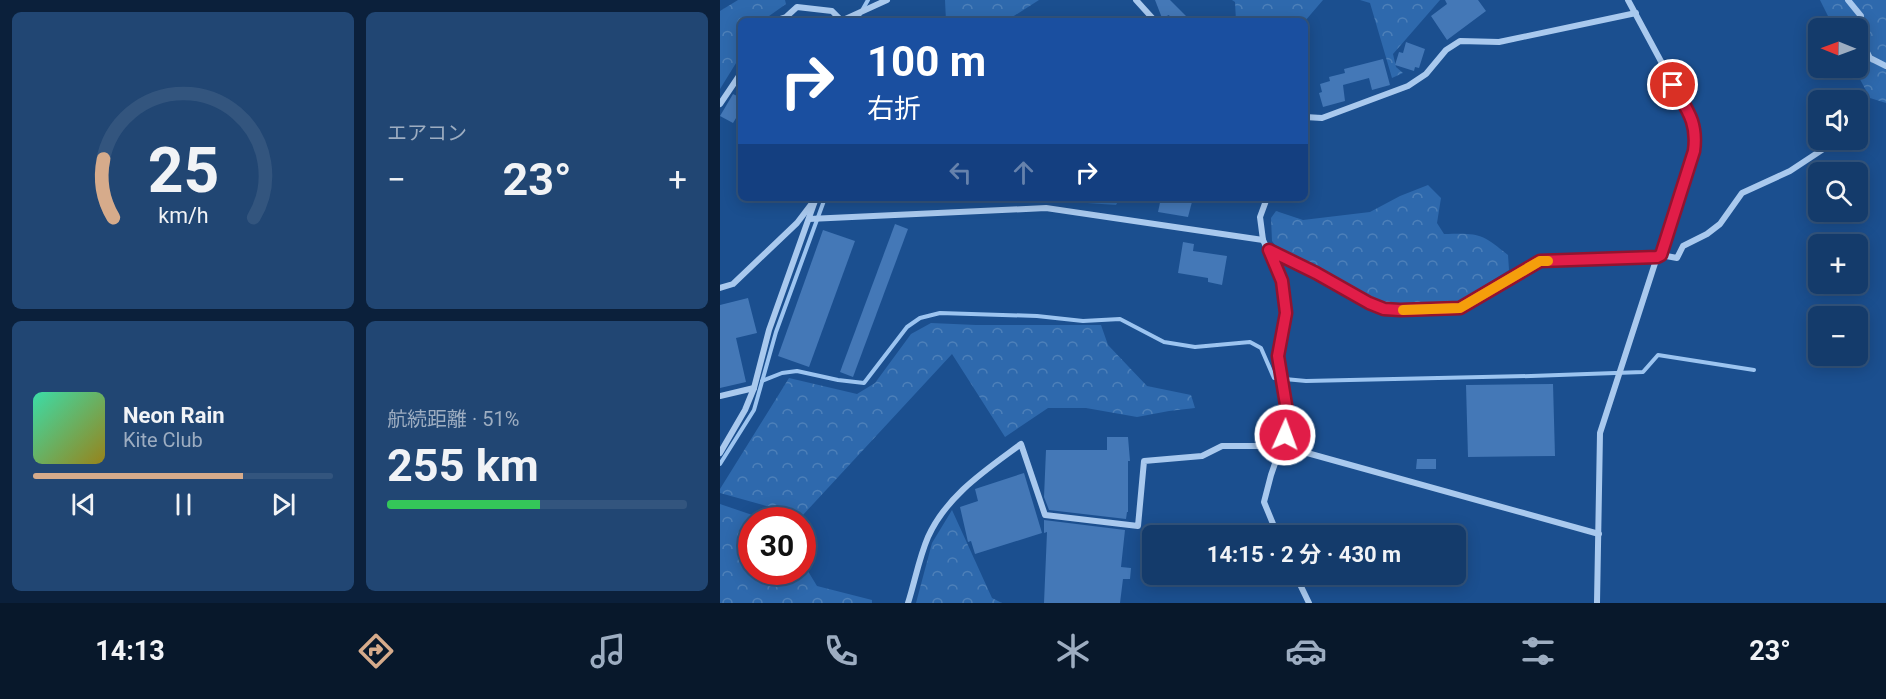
<!DOCTYPE html>
<html lang="ja">
<meta charset="utf-8">
<style>
:root{--surface:#143b6b;--page:#214673;--text:#f1f3f6;--muted:#9dadc1;--line:#33557e;--accent:#d6ab8b}
body{margin:0;font-family:Roboto,"Noto Sans JP",sans-serif;background:var(--page);color:var(--text);height:100vh;display:flex;flex-direction:column;font-size:22px;white-space:nowrap}
*{box-sizing:border-box;margin:0}
p{font-size:20px;color:var(--muted)}
.icon{flex:none;width:33px;height:33px;fill:none;stroke:currentColor;stroke-width:2;stroke-linecap:round;stroke-linejoin:round}
.map{position:relative;flex:1;overflow:hidden}
.drawer{display:flex;flex-direction:column;gap:12px;padding:12px;background:#0b203b;width:720px}
.drawer>*{flex:none}
.hud{position:absolute;left:18px;top:18px;width:570px;height:183px;border-radius:9px;box-shadow:0 3px 15px #0003,0 0 0 2px var(--line);background:#1a4fa0;color:#fff;overflow:hidden}
.needle{width:39px;rotate:271deg}
.controls{position:absolute;left:1088px;top:18px;display:grid;gap:12px}
.controls a{display:grid;place-items:center;width:60px;height:60px;border-radius:9px;background:var(--surface);box-shadow:0 3px 15px #0003,0 0 0 2px var(--line);font-size:30px}
.speed{position:absolute;left:18px;top:507px;display:flex;gap:12px;font-size:30px;font-weight:700;text-align:center}
.speed>*{display:grid;place-content:center;width:78px;height:78px;border-radius:50%;background:var(--surface);box-shadow:0 3px 15px #0003,0 0 0 2px var(--line);line-height:1}
.speed .limit{border:9px solid #d22;background:#fff;color:#111}
.pin{position:absolute;display:grid;place-items:center;width:51px;height:51px;color:#fff;margin:-26px;border:3px solid #fff;border-radius:50%;box-shadow:0 2px 6px #0007}
.me{position:absolute;width:66px;margin:-33px;rotate:2deg;stroke-linejoin:round;filter:drop-shadow(0 0 4px #0008)}
.turn{display:flex;align-items:center;gap:21px;height:126px;padding:0 30px;font-size:27px}
.turn .icon{width:78px;height:78px;stroke-width:2.5}
.turn b{display:block;font-size:42px;line-height:51px}
.lanes{display:flex;align-items:center;height:57px;padding:0 30px;background:#0003;justify-content:center;gap:30px;direction:ltr}
.lanes .off{opacity:.35}
.big{font-size:45px;font-weight:700;line-height:1.1}
.drawer .card{flex:1;display:flex;flex-direction:column;justify-content:center;gap:9px;min-width:0;padding:0 21px;border-radius:9px;background:var(--page)}
.drawer .dial{align-items:center;gap:0}
.dial svg{height:156px;overflow:visible;fill:none;stroke:var(--line);stroke-width:7;stroke-linecap:round;text-anchor:middle}
.dial text{fill:var(--text);stroke:none}
.song{display:flex;align-items:center;gap:18px}
.cover{width:72px;height:72px;border-radius:9px;background:linear-gradient(135deg,hsl(160 70% 55%),hsl(50 70% 35%))}
.played{height:6px;border-radius:3px;background:linear-gradient(90deg,var(--accent) 70%,var(--line) 70%)}
.keys{display:flex;justify-content:space-around;direction:ltr}
.heat{display:flex;justify-content:space-between;align-items:center;font-size:33px;direction:ltr}
.charge{height:9px;border-radius:4px;background:linear-gradient(90deg,#34c759 51%,var(--line) 0)}
.drawer .tiles{flex:1;display:grid;gap:12px;grid-template-columns:repeat(2,1fr)}
.trip{position:absolute;left:422px;top:525px;width:324px;height:60px;border-radius:9px;background:var(--surface);box-shadow:0 3px 15px #0003,0 0 0 2px var(--line);font-weight:700;line-height:60px;text-align:center}
.menu{display:flex;height:96px;justify-content:space-around;align-items:center;background:#08182b;color:var(--muted)}
.menu .icon{width:42px;height:42px}
.menu .on{color:var(--accent)}
.menu b{font-size:27px;color:var(--text)}
main{display:flex;flex:1;min-height:0}
.map>svg:first-child{display:block}
</style>
<main>
<section class="drawer">
<div class="tiles">
<div class="card dial"><svg viewBox="0 0 100 80">
<path d="M14 69A42 42 0 1 1 86 69"/>
<path d="M14 69A42 42 0 0 1 9 39" stroke="#d6ab8b"/>
<text x="50" y="56" font-size="32" font-weight="700">25</text>
<text x="50" y="72" font-size="11">km/h</text>
</svg></div>
<div class="card"><p>エアコン</p>
<div class="heat"><a>−</a><b class="big">23°</b><a>+</a></div>
</div>
<div class="card">
<div class="song"><i class="cover"></i><div><b>Neon Rain</b><p>Kite Club</p></div></div>
<div class="played"></div>
<div class="keys"><svg class="icon" aria-label="previous" viewBox="0 0 24 24"><path d="M18 5L8 12l10 7zM5 5v14"/></svg><svg class="icon" aria-label="pause" viewBox="0 0 24 24"><path d="M8 5v14M16 5v14"/></svg><svg class="icon" aria-label="next" viewBox="0 0 24 24"><path d="M6 5l10 7-10 7zM19 5v14"/></svg></div>
</div>
<div class="card"><p>航続距離 · 51%</p><b class="big">255 km</b><div class="charge"></div></div>
</div>
</section>
<div class="map">
<svg width="1166" height="603" viewBox="0 0 1166 603">
<defs>
<pattern id="forest-crowns" width="20" height="18" patternUnits="userSpaceOnUse" patternTransform="scale(1.5)"><rect width="20" height="18" fill="#2e69ad"/><path d="M2 6a3 3 0 1 1 6 0M12 15a3 3 0 1 1 6 0" fill="none" stroke="#4d80b9"/></pattern>
</defs>
<rect width="100%" height="100%" fill="#1b4f8f"/>
<g fill="url(#forest-crowns)">
<polygon points="18,0 65,0 66,4 42,21 21,21 21,55 0,89 0,11"/>
<polygon points="225,0 319,0 286,21 226,21"/>
<polygon points="512,0 603,0 585,21 516,21 515,2"/>
<polygon points="640,0 720,0 673,54 676,67 683,73 672,78 650,3"/>
<polygon points="1100,0 1166,0 1166,103 1150,98 1134,68 1137,68 1137,28 1114,28"/>
<path d="M 708,185 L 721,198 L 717,223 L 724,234 C 759,233 761,233 788,255 L 789,270 L 736,303 L 672,305 L 659,301 L 558,249 L 552,241 L 551,218 L 556,211 L 583,220 L 650,212 L 680,196 Z"/>
<polygon points="296,198 400,198 396,205"/>
<polygon points="211,323 256,325 381,325 388,345 427,386 471,395 475,408 449,411 417,417 366,408 328,408 285,437 232,354 82,516 0,493 0,489 69,378 137,394 155,383 191,334"/>
<polygon points="0,504 47,520 32,520 32,572 82,572 83,563 97,586 152,600 152,603 0,603"/>
<polygon points="232,510 272,598 282,603 196,603 212,543"/>
</g>
<g fill="none" stroke-linecap="round" stroke-linejoin="round">
<g stroke="#9cc4f0" stroke-width="4">
<polyline points="136,21 148,0"/>
<polyline points="42,381 62,373 77,371 118,380 144,383 187,327 200,318 220,313 317,316 363,321 400,319 444,342 475,347 530,342 541,348 554,378 586,381 811,376 923,372 938,355 1034,370"/>
<polyline points="0,464 34,410 56,332 105,198"/>
</g>
</g>
<g fill="#4478b7">
<polygon points="435,0 450,0 471,21 452,21 449,15 442,18"/>
<polygon points="725,0 758,0 766,11 727,40 711,16 727,4"/>
<polygon points="686,42 705,49 699,68 695,67 694,71 675,65 679,52 683,53"/>
<polygon points="663,59 670,85 652,90 649,78 623,85 625,101 603,107 599,93 602,92 600,84 610,81 609,77 625,73 624,69"/>
<polygon points="13,94 21,98 21,110 13,123 0,116"/>
<polygon points="441,198 473,198 468,217 438,212"/>
<polygon points="175,224 188,229 133,377 120,372"/>
<polygon points="103,230 135,241 89,367 58,356"/>
<polygon points="463,242 474,244 473,251 507,256 502,285 488,282 488,278 458,273"/>
<polygon points="28,298 37,333 16,338 26,382 0,388 0,305"/>
<polygon points="833,384 835,456 748,457 746,385"/>
<polygon points="387,437 408,437 410,461 408,461 408,512 407,512 406,519 329,510 324,497 326,450 387,450"/>
<polygon points="697,459 716,459 716,469 696,469"/>
<polygon points="304,473 322,533 255,554 251,541 248,542 240,507 258,501 255,489"/>
<polygon points="324,520 405,530 401,567 411,568 410,579 403,579 400,603 324,603 327,532 324,533"/>
</g>
<g fill="none" stroke-linecap="round" stroke-linejoin="round">
<g stroke="#a9c9ee" stroke-width="6">
<polyline points="416,0 435,21"/>
<polyline points="908,0 972,119 977,134 974,151 941,255"/>
<polyline points="1128,0 1141,16 1142,42 1150,58 1166,66"/>
<polyline points="54,21 66,17 77,7 112,11 121,20"/>
<polyline points="121,21 167,0"/>
<polyline points="0,104 21,73"/>
<polyline points="585,117 602,118 688,86 706,74 726,50 740,41 779,42 916,13"/>
<polyline points="547,198 540,217 543,240 562,281 566,313 558,356 569,423 551,475 544,502 558,536"/>
<polyline points="89,219 326,208 543,240"/>
<polyline points="549,250 596,273 649,303 664,309 680,310 740,308 820,261 941,255 957,258 963,246 987,234 1000,224 1022,193 1070,171 1117,140"/>
<polyline points="0,288 13,284 77,223 93,202"/>
<polyline points="0,396 34,388"/>
<polyline points="0,453 25,410 34,388 49,330 96,198"/>
<polyline points="575,574 589,603"/>
<path d="M 188,603 C 195,581 199,558 208,537 C 227,495 266,470 301,444 L 325,515 L 418,526 L 424,461 L 482,456 L 502,446 L 562,446 L 879,534"/>
<polyline points="877,603 880,433 937,257"/>
</g>
</g>
<g fill="none" stroke-linecap="round" stroke-linejoin="round">
<defs>
<path id="route" d="M 565,435 L 569,423 L 558,356 L 566,313 L 562,281 L 549,250 L 596,273 L 649,303 L 664,309 L 680,310 L 740,308 L 820,261 L 937,257 L 941,255 L 974,151 C 978,122 967,110 953,85"/>
</defs>
<use href="#route" stroke="#92132f" stroke-width="15"/>
<use href="#route" stroke="#e11d48" stroke-width="10"/>
<polyline stroke="#f59e0b" stroke-width="10" points="683,310 740,308 820,261 828,261"/>
</g>
</svg>
<div class="controls">
<a><svg class="needle" viewBox="-14 -14 28 28"><path d="M0-13l5 13h-10z" fill="#e53935"/><path d="M0 13l5-13h-10z" fill="#9dadc1"/></svg></a>
<a><svg class="icon" aria-label="sound" viewBox="0 0 24 24"><path d="M4 9h4l5-4v14l-5-4H4zM17 9q2 3 0 6"/></svg></a>
<a><svg class="icon" aria-label="search" viewBox="0 0 24 24"><circle cx="10" cy="10" r="6"/><path d="M15 15l6 6"/></svg></a>
<a>+</a>
<a>−</a>
</div>
<div class="speed"><div class="limit">30</div></div>
<div class="pin" style="left:953px;top:85px;background:#d93025"><svg class="icon" aria-label="arrive" viewBox="0 0 24 24"><path d="M6 21V4h12l-3 4 3 4H6"/></svg></div>
<svg class="me" style="left:565px;top:435px" viewBox="-20 -20 40 40"><circle r="17" fill="#e11d48" stroke="#fff" stroke-width="3"/><path d="M0-11L8 9 0 5-8 9z" fill="#fff"/></svg>
<div class="trip">14:15 · 2 分 · 430 m</div>
<div class="hud">
<div class="turn"><svg class="icon" aria-label="right" viewBox="0 0 24 24"><path d="M7 20v-9h11M14 6l5 5-5 5"/></svg><div><b>100 m</b>右折</div></div>
<div class="lanes"><svg class="icon off" aria-label="left" viewBox="0 0 24 24"><path d="M17 20v-9H6M10 6l-5 5 5 5"/></svg><svg class="icon off" aria-label="ahead" viewBox="0 0 24 24"><path d="M12 20V5M6 11l6-6 6 6"/></svg><svg class="icon" aria-label="right" viewBox="0 0 24 24"><path d="M7 20v-9h11M14 6l5 5-5 5"/></svg></div>
</div>
</div>
</main>
<nav class="menu">
<b>14:13</b>
<svg class="icon on" aria-label="directions" viewBox="0 0 24 24"><path d="M12 3l9 9-9 9-9-9zM9 14v-3h6M13 9l2 2-2 2"/></svg>
<svg class="icon" aria-label="music" viewBox="0 0 24 24"><path d="M9 18V5l10-2v13"/><circle cx="6" cy="18" r="3"/><circle cx="16" cy="16" r="3"/></svg>
<svg class="icon" aria-label="phone" viewBox="0 0 24 24"><path d="M5 4h4l2 5-3 2q2 4 5 5l2-3 5 2v4C11 20 4 13 5 4z"/></svg>
<svg class="icon" aria-label="climate" viewBox="0 0 24 24"><path d="M12 3v18M4 7l16 10M4 17L20 7"/></svg>
<svg class="icon" aria-label="car" viewBox="0 0 24 24"><path d="M5 17H2v-5l4-1 3-4h7l3 4 3 1v5h-3M9 17h6M6 11h13"/><circle cx="7" cy="17" r="2"/><circle cx="17" cy="17" r="2"/></svg>
<svg class="icon" aria-label="filters" viewBox="0 0 24 24"><path d="M4 7h16M4 17h16"/><circle cx="9" cy="7" r="2"/><circle cx="15" cy="17" r="2"/></svg>
<b>23°</b>
</nav>
